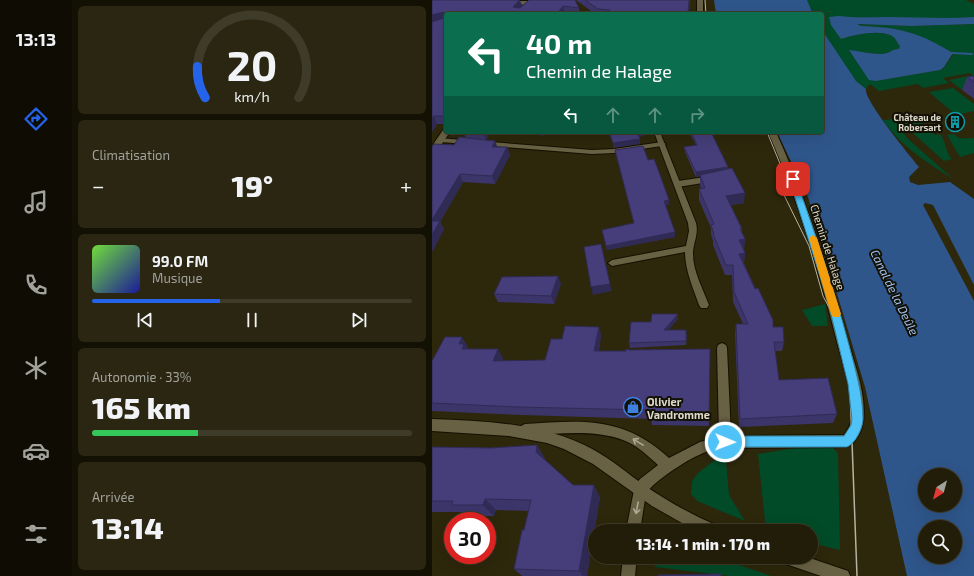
<!DOCTYPE html>
<html lang="fr">
<meta charset="utf-8">
<style>
:root{--surface:#221d08;--page:#2a2612;--text:#f1f3f6;--muted:#a2a29c;--line:#3f3b29;--accent:#2563eb}
body{margin:0;font-family:"Exo 2",sans-serif;background:var(--page);color:var(--text);height:100vh;display:flex;flex-direction:column;font-size:15px;white-space:nowrap}
*{box-sizing:border-box;margin:0}
p{font-size:13px;color:var(--muted)}
.icon{flex:none;width:22px;height:22px;fill:none;stroke:currentColor;stroke-width:2;stroke-linecap:round;stroke-linejoin:round}
.map{position:relative;flex:1;overflow:hidden}
.details{display:flex;flex-direction:column;gap:6px;padding:6px;background:#131004;width:360px}
.details>*{flex:none}
.banner{position:absolute;left:12px;top:12px;width:380px;height:122px;border-radius:4px;box-shadow:0 4px 16px #0002,0 0 0 1px var(--line);background:#0b6e4f;color:#fff;overflow:hidden}
.needle{width:26px;rotate:216deg}
.controls{position:absolute;left:486px;top:468px;display:grid;gap:8px}
.controls a{display:grid;place-items:center;width:44px;height:44px;border-radius:50%;background:var(--surface);box-shadow:0 4px 16px #0002,0 0 0 1px var(--line);font-size:20px}
.speed{position:absolute;left:12px;top:512px;display:flex;gap:8px;font-size:20px;font-weight:700;text-align:center}
.speed>*{display:grid;place-content:center;width:52px;height:52px;border-radius:50%;background:var(--surface);box-shadow:0 4px 16px #0002,0 0 0 1px var(--line);line-height:1}
.speed .limit{border:6px solid #d22;background:#fff;color:#111}
.pin{position:absolute;display:grid;place-items:center;width:34px;height:34px;color:#fff;margin:-17px;border-radius:8px;box-shadow:0 2px 6px #0006}
.me{position:absolute;width:44px;margin:-22px;rotate:91deg;stroke-linejoin:round;filter:drop-shadow(0 0 3px #0008)}
.turn{display:flex;align-items:center;gap:14px;height:84px;padding:0 16px;font-size:18px}
.turn .icon{width:52px;height:52px;stroke-width:2.5}
.turn b{display:block;font-size:28px;line-height:34px}
.lanes{display:flex;align-items:center;height:38px;padding:0 16px;background:#0003;justify-content:center;gap:20px;direction:ltr}
.lanes .off{opacity:.35}
.big{font-size:30px;font-weight:800;line-height:1.1}
.details .widget{flex:1;display:flex;flex-direction:column;justify-content:center;gap:6px;min-width:0;padding:0 14px;border-radius:6px;background:var(--page)}
.details .dial{align-items:center;gap:0}
.dial svg{height:104px;overflow:visible;fill:none;stroke:var(--line);stroke-width:7;stroke-linecap:round;text-anchor:middle}
.dial text{fill:var(--text);stroke:none}
.song{display:flex;align-items:center;gap:12px}
.cover{width:48px;height:48px;border-radius:6px;background:linear-gradient(135deg,hsl(100 70% 55%),hsl(240 70% 35%))}
.played{height:4px;border-radius:2px;background:linear-gradient(90deg,var(--accent) 40%,var(--line) 40%)}
.keys{display:flex;justify-content:space-around;direction:ltr}
.heat{display:flex;justify-content:space-between;align-items:center;font-size:22px;direction:ltr}
.charge{height:6px;border-radius:3px;background:linear-gradient(90deg,#34c759 33%,var(--line) 0)}
.trip{position:absolute;left:156px;top:524px;width:230px;height:40px;border-radius:20px;background:var(--surface);box-shadow:0 4px 16px #0002,0 0 0 1px var(--line);font-weight:800;line-height:40px;text-align:center}
main{display:flex;flex:1;min-height:0}
.menu{display:flex;flex-direction:column;width:72px;justify-content:space-around;align-items:center;background:#0e0c03;color:var(--muted)}
.menu .icon{width:28px;height:28px}
.menu .current{color:var(--accent)}
.menu b{font-size:18px;color:var(--text)}
.map>svg:first-child{display:block}
</style>
<main>
<nav class="menu">
<b>13:13</b>
<svg class="icon current" aria-label="directions" viewBox="0 0 24 24"><path d="M12 3l9 9-9 9-9-9zM9 14v-3h6M13 9l2 2-2 2"/></svg>
<svg class="icon" aria-label="music" viewBox="0 0 24 24"><path d="M9 18V5l10-2v13"/><circle cx="6" cy="18" r="3"/><circle cx="16" cy="16" r="3"/></svg>
<svg class="icon" aria-label="phone" viewBox="0 0 24 24"><path d="M5 4h4l2 5-3 2q2 4 5 5l2-3 5 2v4C11 20 4 13 5 4z"/></svg>
<svg class="icon" aria-label="climate" viewBox="0 0 24 24"><path d="M12 3v18M4 7l16 10M4 17L20 7"/></svg>
<svg class="icon" aria-label="car" viewBox="0 0 24 24"><path d="M5 17H2v-5l4-1 3-4h7l3 4 3 1v5h-3M9 17h6M6 11h13"/><circle cx="7" cy="17" r="2"/><circle cx="17" cy="17" r="2"/></svg>
<svg class="icon" aria-label="filters" viewBox="0 0 24 24"><path d="M4 7h16M4 17h16"/><circle cx="9" cy="7" r="2"/><circle cx="15" cy="17" r="2"/></svg>
</nav>
<section class="details">
<div class="widget dial"><svg viewBox="0 0 100 80">
<path d="M14 69A42 42 0 1 1 86 69"/>
<path d="M14 69A42 42 0 0 1 8 45" stroke="#2563eb"/>
<text x="50" y="56" font-size="32" font-weight="700">20</text>
<text x="50" y="72" font-size="11">km/h</text>
</svg></div>
<div class="widget"><p>Climatisation</p>
<div class="heat"><a>−</a><b class="big">19°</b><a>+</a></div>
</div>
<div class="widget">
<div class="song"><i class="cover"></i><div><b>99.0 FM</b><p>Musique</p></div></div>
<div class="played"></div>
<div class="keys"><svg class="icon" aria-label="previous" viewBox="0 0 24 24"><path d="M18 5L8 12l10 7zM5 5v14"/></svg><svg class="icon" aria-label="pause" viewBox="0 0 24 24"><path d="M8 5v14M16 5v14"/></svg><svg class="icon" aria-label="next" viewBox="0 0 24 24"><path d="M6 5l10 7-10 7zM19 5v14"/></svg></div>
</div>
<div class="widget"><p>Autonomie · 33%</p><b class="big">165 km</b><div class="charge"></div></div>
<div class="widget"><p>Arrivée</p><b class="big">13:14</b></div>
</section>
<div class="map">
<svg width="542" height="576" viewBox="0 0 542 576">
<rect width="100%" height="100%" fill="#2d270b"/>
<g fill="#014b28">
<path d="M 375,0 L 534,0 L 542,4 L 542,17 L 524,19 L 398,17 L 409,39 C 422,35 448,29 460,36 C 464,38 465,43 468,46 L 468,49 C 461,49 456,54 449,54 C 439,54 428,51 417,51 L 444,81 L 508,70 L 512,67 L 521,55 C 493,33 464,27 429,26 L 424,24 L 479,26 L 542,24 L 542,76 L 530,90 L 517,80 L 541,75 L 538,73 L 511,78 L 517,83 L 491,88 L 486,84 L 447,91 L 438,84 L 434,89 L 424,81 L 394,38 L 390,30 L 390,14 L 381,14 Z"/>
<polygon points="521,88 542,104 542,111 524,115 497,92"/>
<path d="M 483,117 L 503,135 L 508,134 C 515,142 512,151 520,159 L 512,161 L 483,135 L 470,121 Z"/>
<path d="M 463,119 L 474,137 L 521,179 C 495,162 469,147 451,120 Z"/>
<path d="M 522,134 C 527,140 534,138 542,138 L 542,153 L 528,157 L 515,135 Z"/>
<polygon points="393,304 396,326 380,326 370,310"/>
<polygon points="396,443 406,453 408,550 379,543 379,531 334,531 326,454"/>
<polygon points="288,456 294,461 297,495 313,521 265,501 259,494 260,481 266,473"/>
<polygon points="224,557 284,557 339,576 298,576 223,567"/>
</g>
<g fill="#2f568b" fill-rule="evenodd">
<polygon points="282,0 375,0 381,14 284,14"/>
<path d="M 406,16 C 422,18 438,17 455,17 C 484,17 513,19 542,17 L 542,24 L 479,26 L 425,24 L 429,26 C 468,27 488,33 521,53 L 512,67 L 508,70 L 444,81 L 437,80 L 417,50 C 427,51 439,54 449,54 C 457,54 460,49 467,49 L 468,46 C 465,43 464,38 460,36 C 448,29 422,35 409,39 L 399,25 L 397,17 Z"/>
<path d="M 390,30 L 424,81 L 434,89 C 431,99 478,156 487,167 L 477,177 L 478,182 L 486,185 L 518,182 L 542,199 L 542,285 L 501,205 L 493,203 L 491,205 L 542,301 L 542,576 L 475,576 L 433,387 L 376,197 L 345,132 L 390,132 ZM 493,475 L 523,475 L 523,505 L 493,505 ZM 493,527 L 523,527 L 523,557 L 493,557 Z"/>
</g>
<g fill="none" stroke-linecap="round" stroke-linejoin="round">
<polygon fill="#2f568b" fill-rule="evenodd" points="520,52 540,53 542,54 540,55 521,54 520,54"/>
<defs>
<path id="lane" d="M 222,132 L 228,132 L 264,223 C 267,234 261,243 261,254 C 261,271 271,289 277,305 L 275,308 L 269,308 L 267,305 C 261,288 253,270 253,252 L 180,266 L 176,263 L 180,260 L 254,246 L 257,231 L 256,223 Z"/>
<g id="street">
<rect x="265" y="0" width="6" height="14"/>
<polygon points="74,1 98,1 101,3 98,5 76,4 74,3"/>
<path d="M 336,132 L 344,132 C 374,199 396,268 415,339 C 423,365 435,395 431,422 C 430,431 423,444 415,447 L 293,448 C 287,449 280,450 274,452 C 257,458 225,479 214,493 L 208,531 L 194,531 L 203,485 L 208,479 L 226,465 C 216,456 205,445 191,440 C 161,429 125,434 93,436 L 89,434 L 87,430 L 89,426 L 93,424 C 150,420 192,416 237,458 L 268,442 L 287,437 L 285,348 L 286,345 L 290,343 L 294,345 L 295,348 L 299,436 L 412,435 C 415,431 418,427 419,422 C 422,393 411,365 404,338 C 386,267 366,199 336,132 Z"/>
<polygon points="6,138 160,150 182,149 230,142 234,144 230,146 182,153 160,154 9,142 5,140"/>
<polygon points="280,176 284,179 283,181 246,187 242,184 246,181"/>
<polygon points="191,557 205,557 203,576 189,576"/>
</g>
<g id="secondary">
<polygon points="11,130 14,130 14,132 18,132 3,154 0,154 0,146"/>
<path d="M 0,419 C 55,421 113,423 162,450 C 180,460 195,473 212,485 C 235,501 260,515 286,526 L 288,531 L 265,531 L 257,527 L 220,506 L 161,464 L 132,449 L 115,443 L 77,436 L 0,431 Z"/>
<polygon points="346,557 375,557 416,571 418,576 389,576 348,562"/>
</g>
</defs>
<use href="#lane" stroke="#161000" stroke-width="2"/>
<use href="#street" stroke="#161000" stroke-width="2"/>
<use href="#secondary" stroke="#161000" stroke-width="2"/>
<use href="#lane" fill="#686144" fill-rule="evenodd"/>
<use href="#street" fill="#686144" fill-rule="evenodd"/>
<use href="#secondary" fill="#686144" fill-rule="evenodd"/>
<g stroke="#b6b3a0" stroke-width="1">
<polyline points="273,0 274,14"/>
<polyline points="335,132 349,166 352,195 377,246 391,296 401,315 415,373"/>
</g>
<polyline stroke="#b6b3a0" stroke-width="1.5" points="415,372 418,388 425,576"/>
</g>
<g fill="#3b3569">
<polygon points="0,0 90,6 88,8 97,0 147,8 148,14 133,13 132,14 14,14 14,124 5,124 0,132"/>
<polygon points="144,0 258,0 257,14 163,14"/>
<polygon points="542,76 542,99 530,90 535,77"/>
<polygon points="31,132 58,132 54,140 63,141 65,147 75,147 78,155 63,184 31,182 8,222 12,229 0,251 0,147 22,145 34,138"/>
<polygon points="257,132 279,132 312,203 299,205 310,229 310,232 313,239 312,249 313,253 312,263 341,327 352,342 350,351 343,351 347,380 405,414 401,423 307,427 303,334 304,324 311,324 301,302 300,275 293,275 281,245 281,241 279,235 279,228 267,200 267,189 269,189 268,185 268,176 264,177 253,152 252,147 264,145"/>
<polygon points="183,150 216,160 237,200 237,205 234,205 243,237 175,250 170,230 202,224"/>
<polygon points="129,284 122,304 66,302 62,294"/>
<polygon points="246,314 246,319 236,330 255,335 254,345 198,348 197,343 219,322"/>
<polygon points="167,327 169,336 167,351 194,351 198,350 278,349 277,426 220,425 219,419 90,415 0,411 0,361 36,347 35,349 71,358 70,361 113,360 130,339"/>
<polygon points="105,445 113,459 113,460 141,485 168,497 155,576 90,576 82,569 92,530 97,511 64,510 62,516 33,516 29,512 0,512 0,447 59,448"/>
</g>
<g fill="#302b55">
<polygon points="87,0 88,0 90,6 82,14 81,7"/>
<polygon points="131,6 133,13 132,14 125,14"/>
<polygon points="12,12 14,19 0,23 0,15"/>
<polygon points="2,116 5,124 0,132 0,119"/>
<polygon points="51,132 58,132 54,140"/>
<polygon points="108,132 130,132 109,136"/>
<polygon points="205,132 212,132 212,136 206,137"/>
<polygon points="208,139 208,144 181,148 181,143"/>
<polygon points="63,141 66,149 60,147"/>
<polygon points="75,147 78,155 63,184 60,176"/>
<polygon points="296,167 296,172 268,175 268,176 264,177 264,172"/>
<polygon points="28,174 31,182 8,222 12,229 1,251 0,250 0,220"/>
<polygon points="313,193 312,203 294,206 294,196"/>
<polygon points="237,200 237,205 233,205 232,201"/>
<polygon points="243,232 243,237 175,250 174,246"/>
<polygon points="313,239 312,249 307,240"/>
<polygon points="313,253 312,263 307,264 307,254"/>
<polygon points="126,276 129,284 122,304 119,296"/>
<polygon points="178,284 180,291 161,295 159,287"/>
<polygon points="246,314 246,319 233,334 232,330"/>
<polygon points="167,327 169,336 165,361 162,351"/>
<polygon points="30,337 36,347 35,348 38,354 36,358 27,344"/>
<polygon points="66,349 71,358 67,370 61,361"/>
<polygon points="105,445 113,459 112,465 104,452"/>
<polygon points="162,485 168,497 155,576 151,576 147,571"/>
<polygon points="53,499 64,510 62,516 51,505"/>
</g>
<g fill="#453e7a" stroke="#302b55">
<polygon points="0,0 87,0 81,7 88,8 97,0 143,0 147,8 131,6 125,14 14,14 14,116 2,116 0,119 0,22 12,18 12,12 0,15"/>
<polygon points="153,0 257,0 256,14 175,14 178,10 166,9"/>
<polygon points="542,76 542,82 535,77"/>
<polygon points="177,132 208,132 205,132 208,139 181,143"/>
<polygon points="259,132 279,132 296,167 264,172 252,147 265,145"/>
<polygon points="27,137 63,141 60,147 75,147 60,176 28,174 0,220 0,147 2,144 22,145"/>
<polygon points="211,146 216,160 222,159 227,172 237,200 232,201 243,232 174,246 170,230 202,223 183,150"/>
<polygon points="300,168 313,193 294,196 310,229 308,229 313,239 307,240 313,253 307,254 323,289 326,288 341,320 341,327 351,327 352,342 342,342 347,380 396,378 405,414 308,419 304,324 316,324 302,292 301,265 294,265 281,234 282,234 279,225 282,224 267,189 273,188 268,175"/>
<polygon points="0,221 8,221 0,235"/>
<polygon points="169,244 178,284 159,287 152,247"/>
<polygon points="126,276 119,296 62,294 70,277"/>
<polygon points="220,314 246,314 232,330 254,330 254,341 197,343 199,322 219,322"/>
<polygon points="133,326 167,327 162,351 194,351 194,349 198,350 278,349 277,418 218,416 219,410 85,407 0,403 0,361 13,337 30,337 27,344 32,344 30,349 66,349 61,361 113,360 119,339 130,339"/>
<polygon points="105,445 104,452 141,485 162,485 147,571 82,569 90,530 92,530 99,500 53,499 51,505 20,505 21,501 0,501 0,447 59,448"/>
<polygon points="289,574 289,576 226,576 226,575"/>
</g>
<defs><path id="oneway-shaft" d="M-6 0H5M1.5-3L5.5 0L1.5 3" fill="none" stroke-width="1.6" stroke-linecap="round" stroke-linejoin="round"/></defs>
<g stroke="#aea994">
<use href="#oneway-shaft" transform="translate(206 442) rotate(-149)"/>
<use href="#oneway-shaft" transform="translate(205 508) rotate(101)"/>
</g>
<path fill="#4fc3f7" stroke="#337fa1" d="M 358,177 L 363,177 L 364,179 C 383,234 402,288 417,345 C 423,369 431,394 431,419 C 431,428 423,444 415,447 L 293,447 L 289,446 L 288,442 L 289,438 L 293,436 L 412,436 L 419,425 L 420,419 L 416,384 L 395,298 L 357,179 Z"/>
<polygon fill="#f59e0b" points="381,235 385,238 409,314 407,317 401,317 399,314 377,238"/>
<defs>
<symbol id="building-ring" viewBox="-11 -11 22 22"><circle r="9.5" fill="#131005" stroke="#0f9aa8" stroke-width="1.5"/><path d="M-4-6H4V6H1V3H-1V6H-4ZM-2.5-4.3h1.7v1.8h-1.7ZM.8-4.3h1.7v1.8H.8ZM-2.5-1h1.7V.8h-1.7ZM.8-1h1.7V.8H.8Z" fill="#0f9aa8"/></symbol>
<symbol id="shop-ring" viewBox="-11 -11 22 22"><circle r="9.5" fill="#131005" stroke="#3f7fe0" stroke-width="1.5"/><path d="M-5-2.5h2.3a2.7 3.5 0 0 1 5.4 0H5L5.5 6h-11ZM-1.5-2.5h3a1.5 2.3 0 0 0-3 0Z" fill="#3f7fe0"/></symbol>
</defs>
<g fill-rule="evenodd">
<use href="#building-ring" x="512" y="111" width="22" height="22"/>
<use href="#shop-ring" x="190" y="396" width="22" height="22"/>
</g>
<g text-anchor="middle" dominant-baseline="central" stroke-width="4" stroke-linejoin="round" paint-order="stroke">
<g font-size="9" font-weight="bold" fill="#dcd9c9" stroke="#131005" text-anchor="end">
<text x="509" y="117">Château de<tspan x="509" dy="10">Robersart</tspan></text>
</g>
<g font-size="11" fill="#dcd9c9" stroke="#131005">
<text transform="translate(396 247) rotate(72)">Chemin de Halage</text>
</g>
<g font-size="11" font-weight="bold" fill="#dcd9c9" stroke="#131005" text-anchor="start">
<text x="215" y="401">Olivier<tspan x="215" dy="13">Vandromme</tspan></text>
</g>
<g font-size="12" font-style="italic" fill="#a1c4f3" stroke="#131005">
<text transform="translate(463 292) rotate(64)">Canal de la Deûle</text>
</g>
</g>
</svg>
<div class="controls">
<a><svg class="needle" viewBox="-14 -14 28 28"><path d="M0-13l5 13h-10z" fill="#e53935"/><path d="M0 13l5-13h-10z" fill="#a2a29c"/></svg></a>
<a><svg class="icon" aria-label="search" viewBox="0 0 24 24"><circle cx="10" cy="10" r="6"/><path d="M15 15l6 6"/></svg></a>
</div>
<div class="speed"><div class="limit">30</div></div>
<div class="pin" style="left:361px;top:179px;background:#d93025"><svg class="icon" aria-label="arrive" viewBox="0 0 24 24"><path d="M6 21V4h12l-3 4 3 4H6"/></svg></div>
<svg class="me" style="left:293px;top:442px" viewBox="-20 -20 40 40"><circle r="17" fill="#4fc3f7" stroke="#fff" stroke-width="3"/><path d="M0-11L8 9 0 5-8 9z" fill="#fff"/></svg>
<div class="trip">13:14 · 1 min · 170 m</div>
<div class="banner">
<div class="turn"><svg class="icon" aria-label="left" viewBox="0 0 24 24"><path d="M17 20v-9H6M10 6l-5 5 5 5"/></svg><div><b>40 m</b>Chemin de Halage</div></div>
<div class="lanes"><svg class="icon" aria-label="left" viewBox="0 0 24 24"><path d="M17 20v-9H6M10 6l-5 5 5 5"/></svg><svg class="icon off" aria-label="ahead" viewBox="0 0 24 24"><path d="M12 20V5M6 11l6-6 6 6"/></svg><svg class="icon off" aria-label="ahead" viewBox="0 0 24 24"><path d="M12 20V5M6 11l6-6 6 6"/></svg><svg class="icon off" aria-label="right" viewBox="0 0 24 24"><path d="M7 20v-9h11M14 6l5 5-5 5"/></svg></div>
</div>
</div>
</main>
